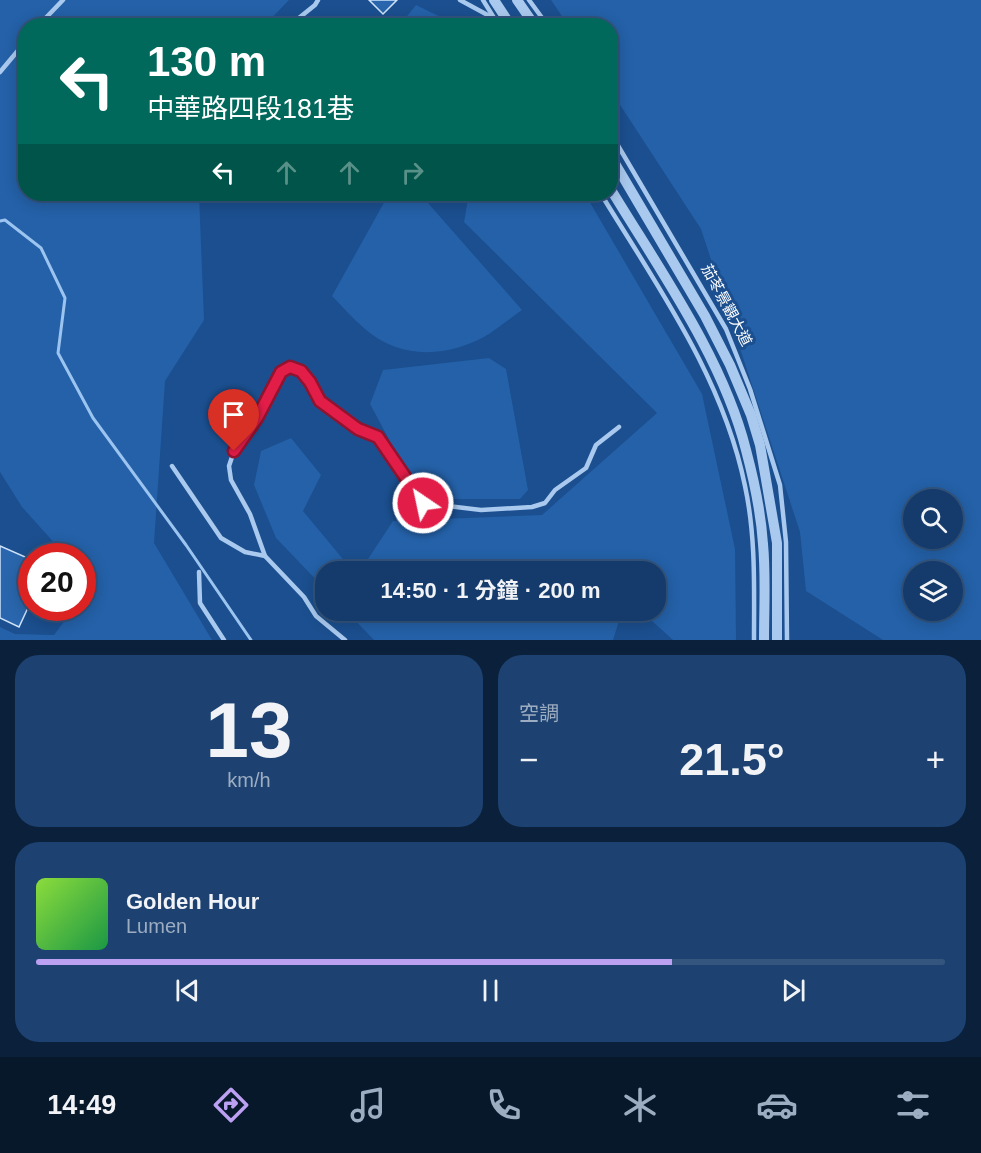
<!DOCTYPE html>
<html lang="zh-TW">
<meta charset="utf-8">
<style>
:root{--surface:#143b6b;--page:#1d4271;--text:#f1f3f6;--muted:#9dadc1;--line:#33557e;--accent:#bca0f2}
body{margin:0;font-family:Helvetica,"Noto Sans TC",sans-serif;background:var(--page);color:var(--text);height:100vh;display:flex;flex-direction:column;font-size:22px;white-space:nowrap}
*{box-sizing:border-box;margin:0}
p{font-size:20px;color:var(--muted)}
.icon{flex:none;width:33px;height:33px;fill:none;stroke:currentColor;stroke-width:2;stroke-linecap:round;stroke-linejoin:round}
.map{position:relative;height:640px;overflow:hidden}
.details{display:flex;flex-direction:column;gap:15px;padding:15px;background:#0b203b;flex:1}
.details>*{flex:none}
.hud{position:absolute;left:18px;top:18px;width:600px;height:183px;border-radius:24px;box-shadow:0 3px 15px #0003,0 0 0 2px var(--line);background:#00695c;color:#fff;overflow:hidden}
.tools{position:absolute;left:903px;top:489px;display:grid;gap:12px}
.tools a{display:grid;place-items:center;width:60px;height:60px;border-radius:50%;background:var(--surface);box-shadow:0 3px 15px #0003,0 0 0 2px var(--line);font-size:30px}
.speed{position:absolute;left:18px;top:543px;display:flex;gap:12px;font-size:30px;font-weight:700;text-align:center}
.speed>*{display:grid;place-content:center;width:78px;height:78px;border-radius:50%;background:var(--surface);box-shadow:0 3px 15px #0003,0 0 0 2px var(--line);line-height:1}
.speed .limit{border:9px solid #d22;background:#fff;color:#111}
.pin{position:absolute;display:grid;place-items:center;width:51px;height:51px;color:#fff;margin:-62px -26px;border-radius:50% 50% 50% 0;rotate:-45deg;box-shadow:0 0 6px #0007}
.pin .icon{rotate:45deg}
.me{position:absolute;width:66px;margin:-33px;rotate:326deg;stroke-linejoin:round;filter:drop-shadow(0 0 4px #0008)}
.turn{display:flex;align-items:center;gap:21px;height:126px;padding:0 30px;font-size:27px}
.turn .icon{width:78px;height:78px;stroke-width:2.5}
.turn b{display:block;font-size:42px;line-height:51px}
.lanes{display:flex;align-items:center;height:57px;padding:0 30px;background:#0003;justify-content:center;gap:30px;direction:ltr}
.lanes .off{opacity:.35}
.big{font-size:45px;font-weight:700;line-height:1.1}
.details .card{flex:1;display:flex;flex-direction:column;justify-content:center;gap:9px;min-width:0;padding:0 21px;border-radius:24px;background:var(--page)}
.details .dial{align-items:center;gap:0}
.dial b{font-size:78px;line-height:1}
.song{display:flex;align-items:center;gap:18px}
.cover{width:72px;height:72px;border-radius:9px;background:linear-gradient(135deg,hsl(90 70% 55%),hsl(140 70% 35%))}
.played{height:6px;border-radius:3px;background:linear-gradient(90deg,var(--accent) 70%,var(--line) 70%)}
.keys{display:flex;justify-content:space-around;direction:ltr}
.heat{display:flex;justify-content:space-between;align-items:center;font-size:33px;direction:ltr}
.details .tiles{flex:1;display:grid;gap:15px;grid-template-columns:1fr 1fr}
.card:last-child{grid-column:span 2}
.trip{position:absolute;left:315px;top:561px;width:351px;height:60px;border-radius:24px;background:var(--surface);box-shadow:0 3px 15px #0003,0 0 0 2px var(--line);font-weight:700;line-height:60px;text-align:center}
.tab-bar{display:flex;height:96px;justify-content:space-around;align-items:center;background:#08182b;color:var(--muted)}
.tab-bar .icon{width:42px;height:42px}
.tab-bar .current{color:var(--accent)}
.tab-bar b{font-size:27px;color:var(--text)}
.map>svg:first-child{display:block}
</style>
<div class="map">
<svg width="981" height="640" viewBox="0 0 981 640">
<rect width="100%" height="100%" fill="#1b4f8f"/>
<g fill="#2461a8" fill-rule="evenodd">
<polygon points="0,0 289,0 265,25 26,26 26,194 199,194 204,320 165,381 154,543 212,640 0,640 0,627 15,634 54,635 74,608 82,608 83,593 87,585 83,579 82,556 66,556 22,507 0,472"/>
<path d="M 551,0 L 981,0 L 981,640 L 883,640 L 806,591 L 800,532 L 701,229 L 611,91 L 610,26 L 568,25 ZM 914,500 L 952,500 L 952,538 L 914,538 ZM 914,572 L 952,572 L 952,610 L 914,610 Z"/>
<polygon points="416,5 457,25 400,25"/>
<polygon points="469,194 585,194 702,394 735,549 736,640 673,640 641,611 656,610 656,572 326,572 325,589 276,538 254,485 261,451 291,438 321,475 303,511 352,570 368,559 393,521 542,515 657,413 464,222"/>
<path d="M 386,199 L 428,203 L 522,310 C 511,318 500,326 489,334 C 449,358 400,360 365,329 C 353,319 343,307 332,296 Z"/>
<polygon points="489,358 506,369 528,490 520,499 443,499 413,484 370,404 383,370"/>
<polygon points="346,611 622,611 613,640 374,640"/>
</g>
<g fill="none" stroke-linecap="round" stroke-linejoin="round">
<polyline stroke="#9cc4f0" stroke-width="3" points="0,221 5,220 41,248 65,298 58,353 93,418 186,545 251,640"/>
</g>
<g fill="#2a66ad" stroke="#cfe3fa" stroke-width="1.5">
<polygon points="369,0 397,0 383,14"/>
<polygon points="0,546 32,560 32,599 19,627 0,618"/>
<polygon points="39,608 66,608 61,615 54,618 46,616"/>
</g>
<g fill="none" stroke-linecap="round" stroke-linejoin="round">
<g stroke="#a9c9ee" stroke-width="4.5">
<polyline points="460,0 495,19"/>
<polyline points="483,0 499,26"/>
<polyline points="529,0 548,26"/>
<polyline points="38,26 63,0"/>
<polyline points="289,26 315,5 318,0"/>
<polyline points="0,72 26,41"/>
<polyline points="610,132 726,329 750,389 780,485 786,542 787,640"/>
<path d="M 601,194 C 657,286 723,377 745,486 C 756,537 754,588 754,640"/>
<polyline points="172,466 221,538 245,552 265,556"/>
<polyline points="199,572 200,603 224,640"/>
<polyline points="345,640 316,616 304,597 265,556 250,514 231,480 229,466 234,451 257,418 281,372 290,367 301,371 310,382 320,401 358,429 378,437 423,503 481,510 532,507 545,503 555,490 586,468 596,445 619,427"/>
</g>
<g stroke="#a9c9ee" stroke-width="10">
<polyline points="494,0 511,26"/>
<polyline points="517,0 535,26"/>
<polyline points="610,155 705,316 730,365 751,415 760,445 777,543 777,640"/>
<path d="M 610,188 C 659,269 723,358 746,450 C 754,480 761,513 763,544 C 766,576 764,608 764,640"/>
</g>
</g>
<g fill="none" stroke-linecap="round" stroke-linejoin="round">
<defs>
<polyline id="route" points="234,451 257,418 281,372 290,367 301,371 310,382 320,401 358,429 378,437 423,503"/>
</defs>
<use href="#route" stroke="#92132f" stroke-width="15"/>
<use href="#route" stroke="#e11d48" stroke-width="10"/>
</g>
<g text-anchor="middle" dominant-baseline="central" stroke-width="6" stroke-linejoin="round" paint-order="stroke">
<g font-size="15" fill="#fff" stroke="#1b4f8f">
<text transform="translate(727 305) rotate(62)">茄苳景觀大道</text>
</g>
</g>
</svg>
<div class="tools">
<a><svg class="icon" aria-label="search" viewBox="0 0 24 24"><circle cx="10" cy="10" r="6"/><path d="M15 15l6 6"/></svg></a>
<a><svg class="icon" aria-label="layers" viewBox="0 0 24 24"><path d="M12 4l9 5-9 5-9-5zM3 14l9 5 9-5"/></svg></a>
</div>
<div class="speed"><div class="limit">20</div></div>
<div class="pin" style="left:234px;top:451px;background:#d93025"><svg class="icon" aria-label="arrive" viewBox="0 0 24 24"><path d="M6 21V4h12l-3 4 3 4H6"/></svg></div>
<svg class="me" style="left:423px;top:503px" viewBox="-20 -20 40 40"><circle r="17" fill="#e11d48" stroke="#fff" stroke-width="3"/><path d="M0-11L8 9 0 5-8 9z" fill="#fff"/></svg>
<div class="trip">14:50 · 1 分鐘 · 200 m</div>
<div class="hud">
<div class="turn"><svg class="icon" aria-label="left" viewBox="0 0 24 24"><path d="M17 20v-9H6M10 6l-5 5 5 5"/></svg><div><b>130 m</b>中華路四段181巷</div></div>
<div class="lanes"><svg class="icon" aria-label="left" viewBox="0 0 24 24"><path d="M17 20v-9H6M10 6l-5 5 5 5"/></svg><svg class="icon off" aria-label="ahead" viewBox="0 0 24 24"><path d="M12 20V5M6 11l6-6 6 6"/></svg><svg class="icon off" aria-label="ahead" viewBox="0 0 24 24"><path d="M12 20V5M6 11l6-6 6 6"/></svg><svg class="icon off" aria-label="right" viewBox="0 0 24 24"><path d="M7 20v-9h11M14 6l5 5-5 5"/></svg></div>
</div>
</div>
<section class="details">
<div class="tiles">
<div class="card dial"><b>13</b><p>km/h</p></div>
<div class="card"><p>空調</p>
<div class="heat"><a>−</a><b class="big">21.5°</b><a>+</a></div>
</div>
<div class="card">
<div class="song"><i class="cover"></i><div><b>Golden Hour</b><p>Lumen</p></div></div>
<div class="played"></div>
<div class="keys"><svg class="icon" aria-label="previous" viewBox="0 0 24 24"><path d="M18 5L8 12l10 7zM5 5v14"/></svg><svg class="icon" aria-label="pause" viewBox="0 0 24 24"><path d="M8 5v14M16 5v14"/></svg><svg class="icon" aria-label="next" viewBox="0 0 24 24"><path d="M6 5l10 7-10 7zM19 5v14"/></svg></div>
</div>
</div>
</section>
<nav class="tab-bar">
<b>14:49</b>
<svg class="icon current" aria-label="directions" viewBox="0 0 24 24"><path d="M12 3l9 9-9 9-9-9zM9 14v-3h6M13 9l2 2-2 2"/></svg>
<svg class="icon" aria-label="music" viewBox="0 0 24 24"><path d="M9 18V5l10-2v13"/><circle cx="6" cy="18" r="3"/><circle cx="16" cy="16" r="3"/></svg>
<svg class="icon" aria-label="phone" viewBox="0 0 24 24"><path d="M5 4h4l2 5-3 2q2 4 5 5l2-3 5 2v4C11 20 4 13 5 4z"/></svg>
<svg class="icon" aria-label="climate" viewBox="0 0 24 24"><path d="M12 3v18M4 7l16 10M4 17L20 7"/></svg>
<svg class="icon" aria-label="car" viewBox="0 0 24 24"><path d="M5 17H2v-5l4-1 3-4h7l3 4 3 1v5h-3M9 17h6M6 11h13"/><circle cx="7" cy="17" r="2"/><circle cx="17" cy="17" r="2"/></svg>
<svg class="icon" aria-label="filters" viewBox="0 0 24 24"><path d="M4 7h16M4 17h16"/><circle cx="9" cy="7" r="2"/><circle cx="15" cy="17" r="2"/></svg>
</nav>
